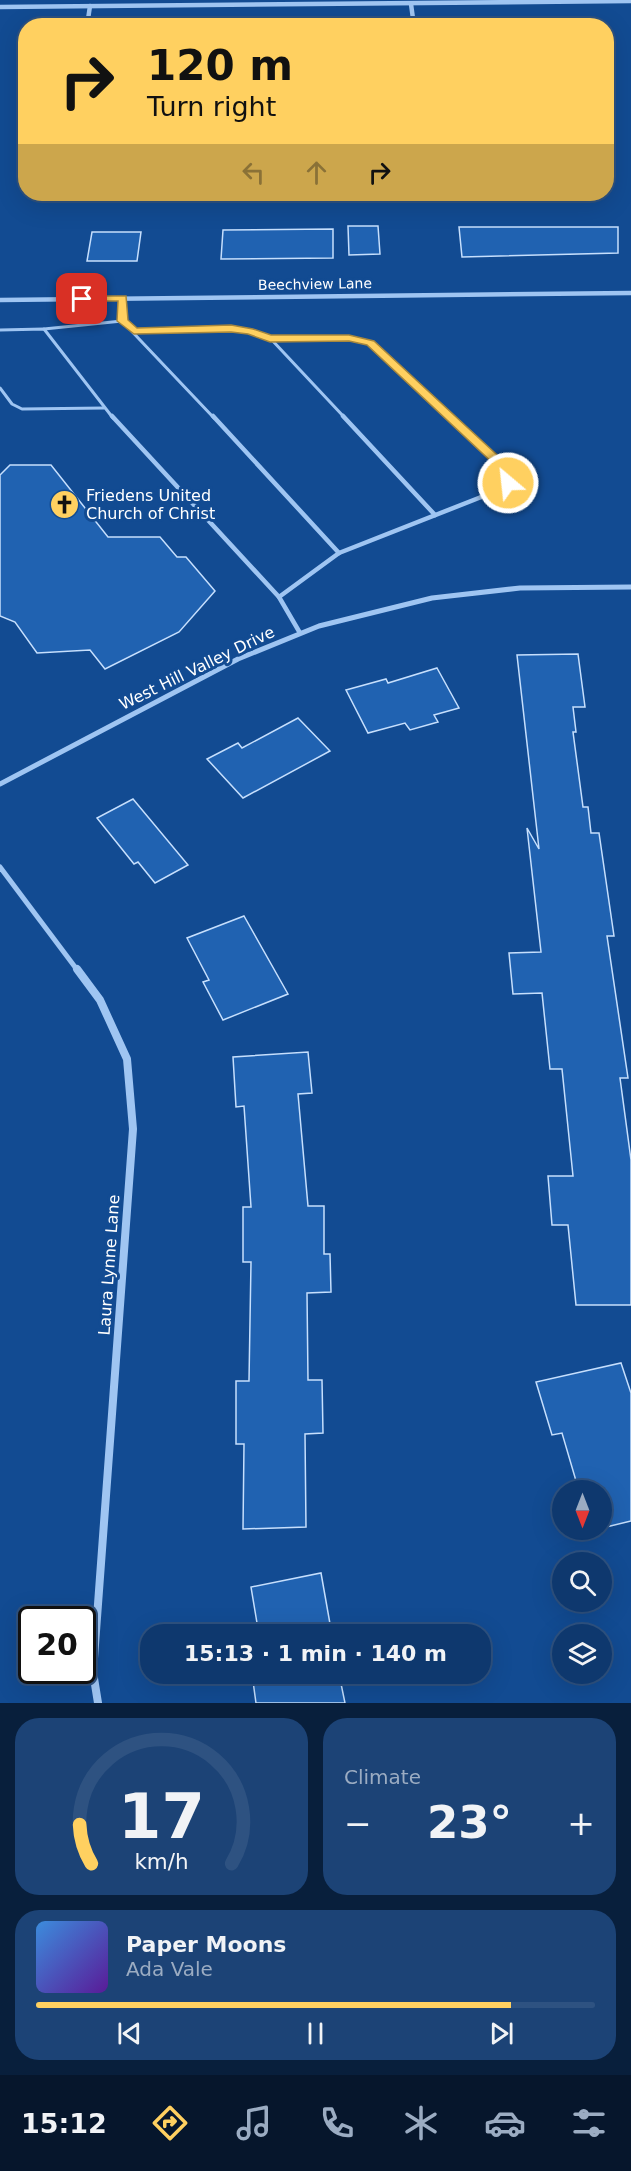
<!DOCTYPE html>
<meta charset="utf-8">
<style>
:root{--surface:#0e386e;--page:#1c4376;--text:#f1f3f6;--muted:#9bacc2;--line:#2e5281;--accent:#ffd060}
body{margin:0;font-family:"DejaVu Sans",sans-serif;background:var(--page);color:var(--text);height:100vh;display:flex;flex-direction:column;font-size:22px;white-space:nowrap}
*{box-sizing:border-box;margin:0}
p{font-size:20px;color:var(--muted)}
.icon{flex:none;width:33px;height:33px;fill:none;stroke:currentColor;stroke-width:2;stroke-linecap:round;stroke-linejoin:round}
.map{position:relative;height:1703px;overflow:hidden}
.details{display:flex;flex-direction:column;gap:15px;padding:15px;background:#081f3c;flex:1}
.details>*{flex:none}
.guide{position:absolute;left:18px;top:18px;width:596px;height:183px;border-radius:24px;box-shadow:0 6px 24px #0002,0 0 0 2px var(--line);background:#ffd060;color:#111;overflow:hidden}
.needle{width:39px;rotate:180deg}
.tools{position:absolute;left:552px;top:1480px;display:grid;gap:12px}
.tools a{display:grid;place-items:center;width:60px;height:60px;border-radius:50%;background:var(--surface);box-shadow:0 6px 24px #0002,0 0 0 2px var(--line);font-size:30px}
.speed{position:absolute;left:18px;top:1606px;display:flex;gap:12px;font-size:30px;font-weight:700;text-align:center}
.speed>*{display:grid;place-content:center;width:78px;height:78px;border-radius:50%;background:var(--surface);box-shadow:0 6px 24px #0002,0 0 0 2px var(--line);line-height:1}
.speed .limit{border:3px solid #111;border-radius:9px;background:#fff;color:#111}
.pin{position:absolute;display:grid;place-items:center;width:51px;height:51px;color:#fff;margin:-26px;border-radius:12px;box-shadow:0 3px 9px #0006}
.me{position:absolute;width:66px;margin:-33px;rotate:332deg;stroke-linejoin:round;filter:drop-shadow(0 0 4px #0008)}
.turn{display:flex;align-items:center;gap:21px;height:126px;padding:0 30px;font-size:27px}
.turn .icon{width:78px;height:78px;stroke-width:2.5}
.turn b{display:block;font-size:42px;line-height:51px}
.lanes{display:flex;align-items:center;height:57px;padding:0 30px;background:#0003;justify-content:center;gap:30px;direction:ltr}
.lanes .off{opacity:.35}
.big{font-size:45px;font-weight:600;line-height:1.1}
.details .tile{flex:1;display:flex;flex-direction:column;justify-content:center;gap:9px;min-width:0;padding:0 21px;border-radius:24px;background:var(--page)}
.details .dial{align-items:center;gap:0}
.dial svg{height:156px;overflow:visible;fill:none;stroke:var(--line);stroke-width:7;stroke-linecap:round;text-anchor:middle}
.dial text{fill:var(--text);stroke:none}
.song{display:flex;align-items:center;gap:18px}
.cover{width:72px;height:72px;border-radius:9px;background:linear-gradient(135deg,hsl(210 70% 55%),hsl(270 70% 35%))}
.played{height:6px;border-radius:3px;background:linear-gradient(90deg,var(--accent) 85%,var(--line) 85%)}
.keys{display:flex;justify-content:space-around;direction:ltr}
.heat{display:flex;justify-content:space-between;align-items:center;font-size:33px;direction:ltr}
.details .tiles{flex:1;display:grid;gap:15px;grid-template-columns:1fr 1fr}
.tile:last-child{grid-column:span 2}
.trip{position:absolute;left:140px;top:1624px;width:351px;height:60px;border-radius:24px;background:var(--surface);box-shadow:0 6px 24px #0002,0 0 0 2px var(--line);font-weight:600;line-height:60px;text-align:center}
.dock{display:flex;height:96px;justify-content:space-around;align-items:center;background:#06162c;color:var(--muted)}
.dock .icon{width:42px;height:42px}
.dock .current{color:var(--accent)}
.dock b{font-size:27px;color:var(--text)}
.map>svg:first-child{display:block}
</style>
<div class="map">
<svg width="631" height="1703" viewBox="0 0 631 1703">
<rect width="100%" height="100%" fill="#124b92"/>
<g fill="#2062b1" stroke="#c6dffd" stroke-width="1.5">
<polygon points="348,226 378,226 380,254 349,255"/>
<polygon points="459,227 618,227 618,253 462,257"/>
<polygon points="333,229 333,258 221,259 223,230"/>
<polygon points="92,232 141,232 137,261 87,261"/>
<polygon points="10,465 51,465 108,537 160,537 177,557 186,557 215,591 179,632 105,669 90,650 37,653 15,622 0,616 0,475"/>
<polygon points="578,654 585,707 573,707 576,732 573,732 583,807 588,807 591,833 599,833 614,936 607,936 628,1078 620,1078 631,1160 631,1305 576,1305 568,1225 552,1225 548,1176 573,1176 562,1069 550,1069 542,993 513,994 509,953 541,952 527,828 539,849 517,655"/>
<polygon points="437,668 459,708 434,715 438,722 410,730 405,723 368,733 346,690 386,679 388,683"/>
<polygon points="298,718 330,751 243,798 207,759 238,743 242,748"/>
<polygon points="133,799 188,865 155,883 138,862 134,864 97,818"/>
<polygon points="244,916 288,994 223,1020 203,982 209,980 187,938"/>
<polygon points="308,1052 312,1093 298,1094 308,1206 324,1206 324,1254 330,1254 331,1292 307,1293 308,1380 322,1380 323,1433 305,1434 306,1527 243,1529 244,1444 236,1444 236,1381 249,1381 251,1262 243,1262 243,1207 251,1207 244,1106 236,1107 233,1057"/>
<polygon points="621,1363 631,1393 631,1521 602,1528 602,1491 579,1491 562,1433 552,1435 536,1382"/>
<polygon points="321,1573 332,1635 259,1635 251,1587"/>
<polygon points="252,1674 339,1674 345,1703 256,1703"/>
</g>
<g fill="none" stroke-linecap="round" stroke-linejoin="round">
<g stroke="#9fc5f2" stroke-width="3">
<polyline points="122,321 214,418"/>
<polyline points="44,329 122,321 123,298"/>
<polyline points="0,330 44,329 113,418"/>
<polyline points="134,331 231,329 250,331 270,338 349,338 370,343 451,418"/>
<polyline points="270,338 345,418"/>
<polyline points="0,388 12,404 22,409 104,408"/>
</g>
<g stroke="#9fc5f2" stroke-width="4.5">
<polyline points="112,416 279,597 300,633"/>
<polyline points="213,416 339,553"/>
<polyline points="343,416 435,515"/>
<polyline points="279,597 339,553 499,490 508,483 504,467 449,416"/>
</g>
<g stroke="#9fc5f2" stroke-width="4.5">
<polyline points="411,4 414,26"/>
<polyline points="0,7 631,1"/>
<polyline points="87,26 90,6"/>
<polyline points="0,300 631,293"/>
</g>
<g stroke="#9fc5f2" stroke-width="5">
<polyline points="0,784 238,659 319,626 432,598 520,588 631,587"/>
<polyline points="0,867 78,971"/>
</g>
<polyline stroke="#9fc5f2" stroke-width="8" points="77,969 100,1000 127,1059 133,1129 93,1672 98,1703"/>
</g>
<path fill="#ffd060" stroke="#a6873e" stroke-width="1.5" d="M 82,296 L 126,296 L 128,320 L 137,328 L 231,325 L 253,329 L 271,335 L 349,335 L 374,341 L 508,465 C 512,471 516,479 512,486 L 504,486 L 499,469 L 367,345 L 349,341 L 270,342 L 248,334 L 231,332 L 134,334 L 117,321 L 118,301 L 78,301 L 77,299 Z"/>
<defs>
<symbol id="church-disc" viewBox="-11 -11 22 22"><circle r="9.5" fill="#ffd060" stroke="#124b92"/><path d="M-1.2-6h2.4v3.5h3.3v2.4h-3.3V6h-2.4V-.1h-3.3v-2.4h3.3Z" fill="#111"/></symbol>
</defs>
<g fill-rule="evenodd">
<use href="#church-disc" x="48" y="488" width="33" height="33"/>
</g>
<g text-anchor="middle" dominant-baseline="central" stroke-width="6" stroke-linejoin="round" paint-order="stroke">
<g font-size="14" fill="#fff" stroke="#124b92">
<text transform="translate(315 284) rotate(-1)">Beechview Lane</text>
</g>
<g font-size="16" fill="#fff" stroke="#124b92" text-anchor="start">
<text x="86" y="495">Friedens United<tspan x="86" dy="18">Church of Christ</tspan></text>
</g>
<g font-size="16" fill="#fff" stroke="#124b92">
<text transform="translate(197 668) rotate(-26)">West Hill Valley Drive</text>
<text transform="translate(109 1265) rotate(-86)">Laura Lynne Lane</text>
</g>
</g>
</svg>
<div class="tools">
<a><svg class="needle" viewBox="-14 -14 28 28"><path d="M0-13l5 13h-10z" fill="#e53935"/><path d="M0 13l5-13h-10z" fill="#9bacc2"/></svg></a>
<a><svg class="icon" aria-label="search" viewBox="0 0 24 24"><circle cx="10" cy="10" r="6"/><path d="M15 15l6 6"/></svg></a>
<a><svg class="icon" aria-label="layers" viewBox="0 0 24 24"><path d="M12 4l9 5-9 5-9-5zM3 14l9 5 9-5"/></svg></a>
</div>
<div class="speed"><div class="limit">20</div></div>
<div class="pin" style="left:82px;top:299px;background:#d93025"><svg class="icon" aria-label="arrive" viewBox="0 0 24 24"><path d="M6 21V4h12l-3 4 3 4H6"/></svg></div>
<svg class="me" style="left:508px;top:483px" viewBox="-20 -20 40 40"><circle r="17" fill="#ffd060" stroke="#fff" stroke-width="3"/><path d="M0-11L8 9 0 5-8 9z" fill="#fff"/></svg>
<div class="trip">15:13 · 1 min · 140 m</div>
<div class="guide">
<div class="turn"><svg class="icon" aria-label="right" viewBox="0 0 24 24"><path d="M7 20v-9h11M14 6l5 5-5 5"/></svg><div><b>120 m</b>Turn right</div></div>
<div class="lanes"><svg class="icon off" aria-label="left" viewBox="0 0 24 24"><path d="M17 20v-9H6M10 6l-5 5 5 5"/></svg><svg class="icon off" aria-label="ahead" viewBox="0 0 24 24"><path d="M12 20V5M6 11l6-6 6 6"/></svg><svg class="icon" aria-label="right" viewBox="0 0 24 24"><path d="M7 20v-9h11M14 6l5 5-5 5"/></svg></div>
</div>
</div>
<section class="details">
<div class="tiles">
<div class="tile dial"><svg viewBox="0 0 100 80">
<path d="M14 69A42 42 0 1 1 86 69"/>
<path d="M14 69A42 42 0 0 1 8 49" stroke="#ffd060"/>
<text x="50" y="56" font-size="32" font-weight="700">17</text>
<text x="50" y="72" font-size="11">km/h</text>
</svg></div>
<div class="tile"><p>Climate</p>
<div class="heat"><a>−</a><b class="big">23°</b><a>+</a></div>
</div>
<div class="tile">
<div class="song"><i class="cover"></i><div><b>Paper Moons</b><p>Ada Vale</p></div></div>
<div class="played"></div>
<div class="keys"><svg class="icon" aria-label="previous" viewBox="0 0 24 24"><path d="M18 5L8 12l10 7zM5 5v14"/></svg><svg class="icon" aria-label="pause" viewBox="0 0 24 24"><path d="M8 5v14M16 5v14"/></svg><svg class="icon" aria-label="next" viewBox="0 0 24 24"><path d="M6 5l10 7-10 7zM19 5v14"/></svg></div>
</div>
</div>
</section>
<nav class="dock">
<b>15:12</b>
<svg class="icon current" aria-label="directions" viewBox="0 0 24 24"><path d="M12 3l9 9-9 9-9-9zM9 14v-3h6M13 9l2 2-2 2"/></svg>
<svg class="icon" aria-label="music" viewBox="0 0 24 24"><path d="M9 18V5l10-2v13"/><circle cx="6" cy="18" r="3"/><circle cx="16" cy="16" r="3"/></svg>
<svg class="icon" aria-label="phone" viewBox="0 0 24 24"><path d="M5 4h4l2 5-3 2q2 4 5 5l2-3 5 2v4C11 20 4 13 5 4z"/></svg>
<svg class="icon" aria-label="climate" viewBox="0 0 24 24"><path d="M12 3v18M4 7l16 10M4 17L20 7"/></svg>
<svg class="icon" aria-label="car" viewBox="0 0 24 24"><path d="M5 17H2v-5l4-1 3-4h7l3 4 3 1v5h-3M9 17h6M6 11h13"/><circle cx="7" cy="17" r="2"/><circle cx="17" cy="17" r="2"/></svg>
<svg class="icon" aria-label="filters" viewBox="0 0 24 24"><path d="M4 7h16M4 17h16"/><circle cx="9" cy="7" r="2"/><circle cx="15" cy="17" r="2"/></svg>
</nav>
